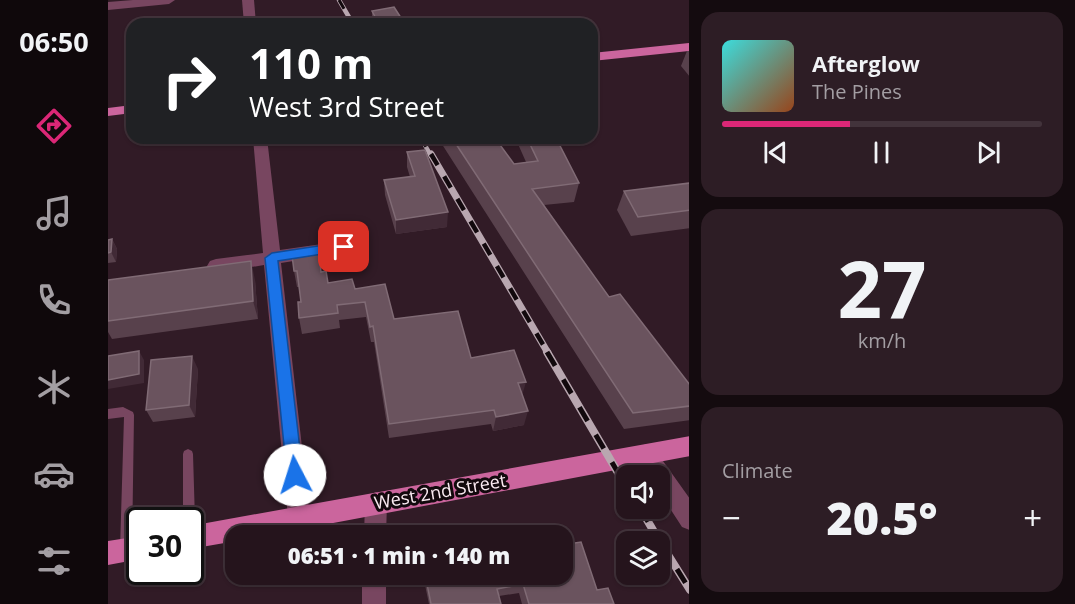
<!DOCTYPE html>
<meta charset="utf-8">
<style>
:root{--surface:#25141c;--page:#2d1d25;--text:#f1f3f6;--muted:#a39ea3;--line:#42333b;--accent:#db2777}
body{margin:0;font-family:"Open Sans",sans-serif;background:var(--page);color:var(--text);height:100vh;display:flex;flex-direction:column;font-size:22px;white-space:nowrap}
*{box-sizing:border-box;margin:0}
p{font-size:20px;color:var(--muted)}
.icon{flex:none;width:33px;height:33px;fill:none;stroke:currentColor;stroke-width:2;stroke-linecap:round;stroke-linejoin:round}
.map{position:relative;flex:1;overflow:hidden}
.details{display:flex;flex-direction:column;gap:12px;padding:12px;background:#140b0f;width:386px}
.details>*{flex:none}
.top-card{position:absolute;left:18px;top:18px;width:472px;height:126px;border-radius:18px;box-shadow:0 2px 4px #0004,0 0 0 2px var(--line);background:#202124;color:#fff;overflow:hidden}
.controls{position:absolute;left:508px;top:465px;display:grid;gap:12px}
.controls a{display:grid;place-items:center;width:54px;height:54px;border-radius:12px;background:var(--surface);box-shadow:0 2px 4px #0004,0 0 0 2px var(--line);font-size:30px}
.speed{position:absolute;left:18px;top:507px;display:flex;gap:12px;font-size:30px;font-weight:700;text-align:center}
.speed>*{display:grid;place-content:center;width:78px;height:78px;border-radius:50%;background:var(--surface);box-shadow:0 2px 4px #0004,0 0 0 2px var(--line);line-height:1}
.speed .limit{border:3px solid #111;border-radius:9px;background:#fff;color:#111}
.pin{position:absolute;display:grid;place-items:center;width:51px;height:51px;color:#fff;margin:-26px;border-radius:12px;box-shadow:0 3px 9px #0006}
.me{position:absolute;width:66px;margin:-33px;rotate:355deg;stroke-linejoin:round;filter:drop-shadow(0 0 4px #0008)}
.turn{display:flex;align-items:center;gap:21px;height:126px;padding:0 24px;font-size:27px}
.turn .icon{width:78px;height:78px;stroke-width:2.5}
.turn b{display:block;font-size:42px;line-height:51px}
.big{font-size:45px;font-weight:800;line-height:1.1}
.details .tile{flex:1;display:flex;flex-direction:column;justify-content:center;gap:9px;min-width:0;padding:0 21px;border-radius:18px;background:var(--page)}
.details .dial{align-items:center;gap:0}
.dial b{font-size:78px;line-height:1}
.song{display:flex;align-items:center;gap:18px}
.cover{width:72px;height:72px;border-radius:9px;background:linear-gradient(135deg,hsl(180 70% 55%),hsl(20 70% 35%))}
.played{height:6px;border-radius:3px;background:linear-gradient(90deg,var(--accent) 40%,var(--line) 40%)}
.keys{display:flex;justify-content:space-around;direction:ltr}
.heat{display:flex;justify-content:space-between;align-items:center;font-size:33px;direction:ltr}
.trip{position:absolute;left:117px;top:525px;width:348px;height:60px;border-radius:18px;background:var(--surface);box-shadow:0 2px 4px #0004,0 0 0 2px var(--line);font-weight:800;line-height:60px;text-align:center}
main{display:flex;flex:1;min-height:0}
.tabs{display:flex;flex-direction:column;width:108px;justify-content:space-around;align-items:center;background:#0f080b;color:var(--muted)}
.tabs .icon{width:42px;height:42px}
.tabs .active{color:var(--accent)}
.tabs b{font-size:27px;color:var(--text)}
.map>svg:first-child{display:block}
</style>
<main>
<nav class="tabs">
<b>06:50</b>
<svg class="icon active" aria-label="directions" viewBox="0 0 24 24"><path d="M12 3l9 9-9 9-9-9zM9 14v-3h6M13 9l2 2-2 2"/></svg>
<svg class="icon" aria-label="music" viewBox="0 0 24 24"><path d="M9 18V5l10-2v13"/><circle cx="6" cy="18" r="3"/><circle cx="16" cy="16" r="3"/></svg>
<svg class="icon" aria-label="phone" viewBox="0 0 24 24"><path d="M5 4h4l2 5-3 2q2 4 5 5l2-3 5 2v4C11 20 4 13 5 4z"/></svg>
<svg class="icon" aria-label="climate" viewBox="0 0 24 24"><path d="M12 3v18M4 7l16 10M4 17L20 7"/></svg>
<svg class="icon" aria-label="car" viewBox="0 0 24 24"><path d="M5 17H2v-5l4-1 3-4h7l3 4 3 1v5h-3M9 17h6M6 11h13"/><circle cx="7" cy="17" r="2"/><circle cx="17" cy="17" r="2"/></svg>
<svg class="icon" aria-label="filters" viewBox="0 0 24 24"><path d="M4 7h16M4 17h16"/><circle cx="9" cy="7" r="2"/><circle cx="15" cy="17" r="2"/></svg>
</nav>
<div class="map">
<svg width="582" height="604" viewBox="0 0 582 604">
<rect width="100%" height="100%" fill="#311b26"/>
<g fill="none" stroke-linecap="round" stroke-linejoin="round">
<g fill="#784660" fill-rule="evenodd">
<polygon points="15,407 25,412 26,415 24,550 22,554 18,556 14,554 12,550 16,417 0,419 0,409"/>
<polygon points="80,449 84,451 85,454 87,520 85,524 82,525 82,520 75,520 75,454 76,451"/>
</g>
<g fill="#784660" fill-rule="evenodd">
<polygon points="25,0 67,0 61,4 0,10 0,2"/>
<polygon points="134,0 146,0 148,24 136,24"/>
<polygon points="145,138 159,138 172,250 235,241 241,243 243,247 241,251 235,253 173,263 202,517 199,525 191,528 183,525 180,517 156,265 108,273 102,271 99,266 102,261 108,259 155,253"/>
<polygon points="538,444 545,447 582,499 582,530 574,527 552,493 552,476 540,476 527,454 531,447"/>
<polygon points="268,492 276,495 279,503 278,536 256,536 257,503 260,495"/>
<rect x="254" y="574" width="24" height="30"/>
</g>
<g fill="#cb659d" fill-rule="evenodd">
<polygon points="582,43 582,51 484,61 484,53"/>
<polygon points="24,105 24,113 0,116 0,108"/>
<polygon points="582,436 582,456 156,536 128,536 128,541 82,549 82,526"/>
<polygon points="32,536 32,559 0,565 0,541"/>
</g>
<defs>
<g id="rail-far2">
<polyline points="231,0 245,24"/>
<polyline points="313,138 323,156"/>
</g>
<polyline id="rail-far1" points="323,154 440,353"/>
<g id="rail">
<polyline points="439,352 519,488"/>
<polyline points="532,508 552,542"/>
<polyline points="552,542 582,590"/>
</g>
</defs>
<use href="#rail-far2" stroke="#b9a7b0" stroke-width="4.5"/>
<use href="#rail-far1" stroke="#b9a7b0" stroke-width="7"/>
<use href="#rail" stroke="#b9a7b0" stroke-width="8"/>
<use href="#rail-far2" stroke="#12090d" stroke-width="3" stroke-dasharray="10" stroke-linecap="butt"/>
<use href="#rail-far1" stroke="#12090d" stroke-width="4.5" stroke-dasharray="13" stroke-linecap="butt"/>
<use href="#rail" stroke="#12090d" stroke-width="5" stroke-dasharray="16" stroke-linecap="butt"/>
</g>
<g fill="#58414c">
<polygon points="264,11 297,24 264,24"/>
<polygon points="579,51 582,51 582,77 573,66"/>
<polygon points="330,138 387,138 406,164 418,162 410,144 411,138 448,138 471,183 466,202 436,205 501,297 582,385 582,420 516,429"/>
<polygon points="299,152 339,227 288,234 277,195 276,180 302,177 299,167"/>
<polygon points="582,183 582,228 523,236 509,210 516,191"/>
<polygon points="4,239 9,249 8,262 0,263 0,240"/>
<polygon points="184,255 220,283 247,289 286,319 363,358 414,395 416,425 385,431 383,424 281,438 266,342 263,342 258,317 231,320 232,328 194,334 191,318 193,302 191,287 189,287 186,271"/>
<polygon points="0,280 147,280 150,319 4,339 0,332"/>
<polygon points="90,369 87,417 45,422 38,410"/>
<polygon points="316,574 454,574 489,590 506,604 414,604 411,593 391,596 393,604 321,604 316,580"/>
</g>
<g fill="#412a36">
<polygon points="340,212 339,227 288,234 288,220"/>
<polygon points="4,239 9,249 8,262 3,252"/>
<polygon points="143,261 147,280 150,319 145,301"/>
<polygon points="31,351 36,360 36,383 0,389 0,380"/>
<polygon points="84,356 90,369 87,417 81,405"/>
<polygon points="418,382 414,396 410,383"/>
<polygon points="420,411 416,425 385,431 388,417"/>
</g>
<g fill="#6a535e" stroke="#806b75" stroke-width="1.5">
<polygon points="286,7 297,24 271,24 264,11"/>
<polygon points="344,138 387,138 406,164 430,161 419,138 448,138 471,183 424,189 501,297 512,294 582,385 582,406 525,413"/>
<polygon points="317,150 340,212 288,220 276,180 307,176 299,152"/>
<polygon points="582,183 582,210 530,217 516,191"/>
<polygon points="4,239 3,252 0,253 0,240"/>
<polygon points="211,252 213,272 218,271 220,283 244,279 247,289 277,284 286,319 350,311 363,358 406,350 418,382 410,383 420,411 388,417 386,410 281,424 265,326 262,327 257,302 229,305 230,313 191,318 190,302 193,302 189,271 186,271 184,255"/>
<polygon points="143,261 145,301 0,321 0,280"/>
<polygon points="31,351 31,374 0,380 0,356"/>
<polygon points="84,356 81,405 38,410 43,360"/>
<polygon points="473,542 489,590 500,588 506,604 421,604 415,584 389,589 393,604 323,604 317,574 454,574 454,545"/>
</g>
<polygon fill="#1a73e8" stroke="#114b97" stroke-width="1.5" points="236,242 242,247 240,250 170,261 195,475 193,480 187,483 181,480 179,475 157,258 164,253"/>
<g text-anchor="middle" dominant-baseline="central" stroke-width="6" stroke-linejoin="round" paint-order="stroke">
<g font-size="18" fill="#fbebf2" stroke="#12090d">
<text transform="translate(332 491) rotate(-10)">West 2nd Street</text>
</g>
</g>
</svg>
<div class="controls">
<a><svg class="icon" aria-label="sound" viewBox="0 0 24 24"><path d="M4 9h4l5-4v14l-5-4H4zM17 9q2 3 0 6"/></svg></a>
<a><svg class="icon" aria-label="layers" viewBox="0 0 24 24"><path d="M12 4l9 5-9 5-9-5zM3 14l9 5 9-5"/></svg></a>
</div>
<div class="speed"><div class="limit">30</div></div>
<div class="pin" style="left:236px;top:247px;background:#d93025"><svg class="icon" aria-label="arrive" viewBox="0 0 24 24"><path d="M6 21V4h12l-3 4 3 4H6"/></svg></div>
<svg class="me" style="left:187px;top:475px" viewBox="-20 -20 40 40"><circle r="19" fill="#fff"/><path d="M0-13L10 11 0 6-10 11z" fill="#1a73e8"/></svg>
<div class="trip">06:51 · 1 min · 140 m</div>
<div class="top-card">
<div class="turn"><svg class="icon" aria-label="right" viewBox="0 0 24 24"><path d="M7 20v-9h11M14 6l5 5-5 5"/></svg><div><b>110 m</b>West 3rd Street</div></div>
</div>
</div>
<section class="details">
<div class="tile">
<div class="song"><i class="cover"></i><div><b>Afterglow</b><p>The Pines</p></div></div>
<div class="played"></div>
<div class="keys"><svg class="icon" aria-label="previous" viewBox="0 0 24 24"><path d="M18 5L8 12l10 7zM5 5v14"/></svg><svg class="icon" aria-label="pause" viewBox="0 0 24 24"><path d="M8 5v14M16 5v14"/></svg><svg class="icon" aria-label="next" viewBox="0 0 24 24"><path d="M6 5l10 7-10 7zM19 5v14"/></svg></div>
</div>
<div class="tile dial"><b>27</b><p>km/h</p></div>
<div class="tile"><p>Climate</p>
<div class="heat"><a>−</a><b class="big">20.5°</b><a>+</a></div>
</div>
</section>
</main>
